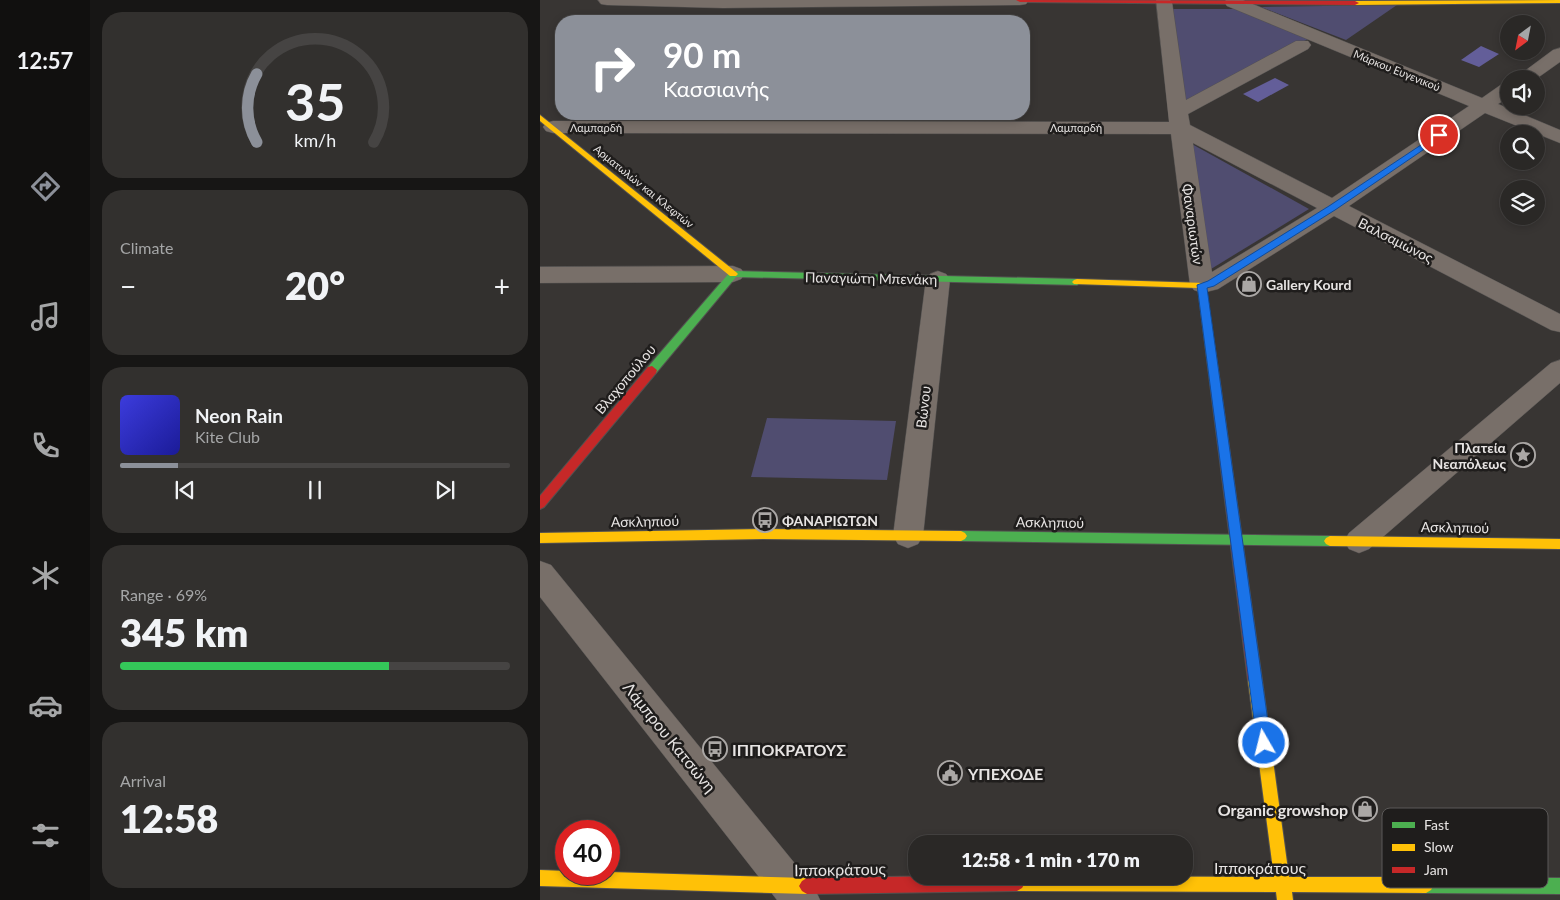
<!DOCTYPE html>
<meta charset="utf-8">
<style>
:root{--surface:#2a2826;--page:#32302e;--text:#f1f3f6;--muted:#a5a6a7;--line:#464443;--accent:#8c9099}
body{margin:0;font-family:Lato,sans-serif;background:var(--page);color:var(--text);height:100vh;display:flex;flex-direction:column;font-size:19px;white-space:nowrap}
*{box-sizing:border-box;margin:0}
p{font-size:16px;color:var(--muted)}
.icon{flex:none;width:28px;height:28px;fill:none;stroke:currentColor;stroke-width:2;stroke-linecap:round;stroke-linejoin:round}
.map{position:relative;flex:1;overflow:hidden}
.sheet{display:flex;flex-direction:column;gap:12px;padding:12px;background:#171615;width:450px}
.sheet>*{flex:none}
.hud{position:absolute;left:15px;top:15px;width:475px;height:105px;border-radius:20px;box-shadow:0 2px 8px #0003,0 0 0 1px var(--line);background:#8c9099;color:#fff;overflow:hidden}
.needle{width:32px;rotate:212deg}
.controls{position:absolute;left:960px;top:15px;display:grid;gap:10px}
.controls a{display:grid;place-items:center;width:45px;height:45px;border-radius:50%;background:var(--surface);box-shadow:0 2px 8px #0003,0 0 0 1px var(--line);font-size:25px}
.speed{position:absolute;left:15px;top:820px;display:flex;gap:10px;font-size:25px;font-weight:700;text-align:center}
.speed>*{display:grid;place-content:center;width:65px;height:65px;border-radius:50%;background:var(--surface);box-shadow:0 2px 8px #0003,0 0 0 1px var(--line);line-height:1}
.speed .limit{border:8px solid #d22;background:#fff;color:#111}
.pin{position:absolute;display:grid;place-items:center;width:42px;height:42px;color:#fff;margin:-21px;border:2px solid #fff;border-radius:50%;box-shadow:0 1px 5px #0007}
.me{position:absolute;width:55px;margin:-28px;rotate:352deg;stroke-linejoin:round;filter:drop-shadow(0 0 4px #0008)}
.turn{display:flex;align-items:center;gap:18px;height:105px;padding:0 25px;font-size:22px}
.turn .icon{width:65px;height:65px;stroke-width:2.5}
.turn b{display:block;font-size:35px;line-height:42px}
.big{font-size:38px;font-weight:800;line-height:1.1}
.sheet .card{flex:1;display:flex;flex-direction:column;justify-content:center;gap:8px;min-width:0;padding:0 18px;border-radius:20px;background:var(--page)}
.sheet .dial{align-items:center;gap:0}
.dial svg{height:130px;overflow:visible;fill:none;stroke:var(--line);stroke-width:7;stroke-linecap:round;text-anchor:middle}
.dial text{fill:var(--text);stroke:none}
.song{display:flex;align-items:center;gap:15px}
.cover{width:60px;height:60px;border-radius:8px;background:linear-gradient(135deg,hsl(240 70% 55%),hsl(240 70% 35%))}
.played{height:5px;border-radius:2px;background:linear-gradient(90deg,var(--accent) 15%,var(--line) 15%)}
.keys{display:flex;justify-content:space-around;direction:ltr}
.heat{display:flex;justify-content:space-between;align-items:center;font-size:28px;direction:ltr}
.charge{height:8px;border-radius:4px;background:linear-gradient(90deg,#34c759 69%,var(--line) 0)}
.trip{position:absolute;left:368px;top:835px;width:285px;height:50px;border-radius:20px;background:var(--surface);box-shadow:0 2px 8px #0003,0 0 0 1px var(--line);font-weight:800;line-height:50px;text-align:center}
main{display:flex;flex:1;min-height:0}
.tab-bar{display:flex;flex-direction:column;width:90px;justify-content:space-around;align-items:center;background:#11100f;color:var(--muted)}
.tab-bar .icon{width:35px;height:35px}
.tab-bar .selected{color:var(--accent)}
.tab-bar b{font-size:22px;color:var(--text)}
.map>svg:first-child{display:block}
</style>
<main>
<nav class="tab-bar">
<b>12:57</b>
<svg class="icon selected" aria-label="directions" viewBox="0 0 24 24"><path d="M12 3l9 9-9 9-9-9zM9 14v-3h6M13 9l2 2-2 2"/></svg>
<svg class="icon" aria-label="music" viewBox="0 0 24 24"><path d="M9 18V5l10-2v13"/><circle cx="6" cy="18" r="3"/><circle cx="16" cy="16" r="3"/></svg>
<svg class="icon" aria-label="phone" viewBox="0 0 24 24"><path d="M5 4h4l2 5-3 2q2 4 5 5l2-3 5 2v4C11 20 4 13 5 4z"/></svg>
<svg class="icon" aria-label="climate" viewBox="0 0 24 24"><path d="M12 3v18M4 7l16 10M4 17L20 7"/></svg>
<svg class="icon" aria-label="car" viewBox="0 0 24 24"><path d="M5 17H2v-5l4-1 3-4h7l3 4 3 1v5h-3M9 17h6M6 11h13"/><circle cx="7" cy="17" r="2"/><circle cx="17" cy="17" r="2"/></svg>
<svg class="icon" aria-label="filters" viewBox="0 0 24 24"><path d="M4 7h16M4 17h16"/><circle cx="9" cy="7" r="2"/><circle cx="15" cy="17" r="2"/></svg>
</nav>
<section class="sheet">
<div class="card dial"><svg viewBox="0 0 100 80">
<path d="M14 69A42 42 0 1 1 86 69"/>
<path d="M14 69A42 42 0 0 1 14 27" stroke="#8c9099"/>
<text x="50" y="56" font-size="32" font-weight="700">35</text>
<text x="50" y="72" font-size="11">km/h</text>
</svg></div>
<div class="card"><p>Climate</p>
<div class="heat"><a>−</a><b class="big">20°</b><a>+</a></div>
</div>
<div class="card">
<div class="song"><i class="cover"></i><div><b>Neon Rain</b><p>Kite Club</p></div></div>
<div class="played"></div>
<div class="keys"><svg class="icon" aria-label="previous" viewBox="0 0 24 24"><path d="M18 5L8 12l10 7zM5 5v14"/></svg><svg class="icon" aria-label="pause" viewBox="0 0 24 24"><path d="M8 5v14M16 5v14"/></svg><svg class="icon" aria-label="next" viewBox="0 0 24 24"><path d="M6 5l10 7-10 7zM19 5v14"/></svg></div>
</div>
<div class="card"><p>Range · 69%</p><b class="big">345 km</b><div class="charge"></div></div>
<div class="card"><p>Arrival</p><b class="big">12:58</b></div>
</section>
<div class="map">
<svg width="1020" height="900" viewBox="0 0 1020 900">
<rect width="100%" height="100%" fill="#383533"/>
<g fill="#504d70">
<polygon points="857,5 806,40 721,7"/>
<polygon points="631,9 695,9 768,39 643,105"/>
<polygon points="650,143 769,209 671,269"/>
<polygon points="227,418 356,421 347,480 211,477"/>
</g>
<g fill="#635e99">
<polygon points="941,46 959,54 939,67 921,60"/>
<polygon points="735,78 749,85 718,102 703,94"/>
</g>
<g fill="none" stroke-linecap="round" stroke-linejoin="round">
<defs>
<g id="street">
<polygon points="58,0 489,0 486,4 480,5 183,8 67,5 61,4"/>
<path d="M 616,0 L 630,0 L 632,2 L 646,100 L 756,41 L 768,41 L 771,45 L 768,49 L 648,114 L 650,125 L 792,198 L 929,106 L 687,6 L 684,2 L 686,0 L 703,0 L 942,98 L 962,84 L 969,82 L 969,97 L 958,104 L 1020,130 L 1020,143 L 945,113 L 809,206 L 1020,314 L 1020,332 L 1011,330 L 794,216 L 678,289 L 662,293 L 654,290 L 650,285 L 631,134 L 13,133 L 6,131 L 3,127 L 6,123 L 13,121 L 629,122 ZM 653,143 L 777,208 L 672,272 Z"/>
<polygon points="1020,48 1020,62 996,79 974,79 1013,50"/>
<polygon points="193,266 201,269 205,274 201,279 193,282 0,283 0,267"/>
<polygon points="398,271 406,274 410,279 383,536 378,544 368,548 358,544 353,536 386,279 390,274"/>
<polygon points="1020,360 1020,383 829,549 819,553 809,549 804,541 809,533 1011,363"/>
<polygon points="0,561 11,565 274,887 280,900 237,900 0,597"/>
</g>
<g id="fast">
<polygon points="193,271 537,279 542,282 537,285 196,277 116,373 108,373 107,370 108,367 190,272"/>
<polygon points="421,531 790,536 794,538 796,541 794,544 790,546 421,541 417,539 415,536 417,533"/>
<polygon points="886,877 1020,878 1020,894 886,893 881,890 878,885 881,880"/>
</g>
<g id="slow">
<polygon points="1020,0 1020,3 815,5 811,3 815,1"/>
<polygon points="0,115 196,272 198,274 196,276 190,276 0,121"/>
<polygon points="537,279 665,283 680,383 679,386 671,386 670,383 658,288 534,284 532,282 534,280"/>
<polygon points="223,529 421,531 425,533 427,536 425,539 421,541 223,539 0,543 0,533"/>
<polygon points="790,536 1020,539 1020,549 790,546 786,544 784,541 786,538"/>
<polygon points="715,674 720,676 722,680 749,877 886,877 891,880 894,885 891,890 886,893 752,892 753,900 737,900 736,892 477,891 472,888 469,883 472,878 475,876 734,877 708,680 710,676"/>
<polygon points="0,870 26,871 26,874 69,872 267,878 272,881 275,886 272,891 267,894 0,886"/>
</g>
<g id="jam">
<polygon points="476,0 815,1 819,3 815,5 480,2"/>
<polygon points="112,366 117,370 116,373 4,507 0,509 0,496 108,367"/>
<polygon points="675,379 680,383 722,680 720,684 715,686 710,684 708,680 670,383"/>
<polygon points="415,876 479,876 482,878 485,883 482,888 477,891 267,894 262,891 259,886 262,881 267,878"/>
</g>
</defs>
<use href="#street" stroke="#535150" stroke-width="1"/>
<use href="#fast" stroke="#535150" stroke-width="2"/>
<use href="#slow" stroke="#535150" stroke-width="2"/>
<use href="#jam" stroke="#535150" stroke-width="2"/>
<use href="#street" fill="#786f69" fill-rule="evenodd"/>
<use href="#fast" fill="#4caf50" fill-rule="evenodd"/>
<use href="#slow" fill="#ffc107" fill-rule="evenodd"/>
<use href="#jam" fill="#c62828" fill-rule="evenodd"/>
</g>
<polygon fill="#1a73e8" stroke="#114b97" points="899,133 904,135 902,137 795,210 674,286 667,288 731,743 729,748 724,750 719,748 717,743 657,285 668,281 789,206"/>
<defs>
<symbol id="shop-ring" viewBox="-11 -11 22 22"><circle r="9.5" fill="#1f1d1c" stroke="#aaa7a5" stroke-width="1.5"/><path d="M-5-2.5h2.3a2.7 3.5 0 0 1 5.4 0H5L5.5 6h-11ZM-1.5-2.5h3a1.5 2.3 0 0 0-3 0Z" fill="#aaa7a5"/></symbol>
<symbol id="sight-ring" viewBox="-11 -11 22 22"><circle r="9.5" fill="#1f1d1c" stroke="#aaa7a5" stroke-width="1.5"/><path d="M0-6L1.8-2.2L6-1.7L2.9 1.2L3.7 5.4L0 3.3L-3.7 5.4L-2.9 1.2L-6-1.7L-1.8-2.2Z" fill="#aaa7a5"/></symbol>
<symbol id="bus-ring" viewBox="-11 -11 22 22"><circle r="9.5" fill="#1f1d1c" stroke="#aaa7a5" stroke-width="1.5"/><path d="M-5-6H5V4H4V6H2V4H-2V6H-4V4H-5ZM-3.5-4V0h7V-4ZM-3.5 1.2v1.5H-2V1.2ZM2 1.2v1.5H3.5V1.2Z" fill="#aaa7a5"/></symbol>
<symbol id="civic-ring" viewBox="-11 -11 22 22"><circle r="9.5" fill="#1f1d1c" stroke="#aaa7a5" stroke-width="1.5"/><path d="M-.6-6.5H3V-4.5H.6V-3L4-1V1h2V6H-6V1h2V-1L-.6-3ZM-1.2 2.5V6h2.4V2.5Z" fill="#aaa7a5"/></symbol>
</defs>
<g fill-rule="evenodd">
<use href="#shop-ring" x="695" y="270" width="28" height="28"/>
<use href="#sight-ring" x="969" y="441" width="28" height="28"/>
<use href="#bus-ring" x="211" y="506" width="28" height="28"/>
<use href="#bus-ring" x="161" y="735" width="28" height="28"/>
<use href="#civic-ring" x="396" y="759" width="28" height="28"/>
<use href="#shop-ring" x="811" y="795" width="28" height="28"/>
</g>
<g text-anchor="middle" dominant-baseline="central" stroke-width="5" stroke-linejoin="round" paint-order="stroke">
<g font-size="11" fill="#e7e4e3" stroke="#1f1d1c">
<text transform="translate(857 70) rotate(22)">Μάρκου Ευγενικού</text>
<text x="56" y="127">Λαμπαρδή</text>
<text x="536" y="127">Λαμπαρδή</text>
<text transform="translate(104 186) rotate(39)">Αρματωλών και Κλεφτών</text>
</g>
<g font-size="14" fill="#e7e4e3" stroke="#1f1d1c">
<text transform="translate(653 224) rotate(82)">Φαναριωτών</text>
<text transform="translate(856 240) rotate(27)">Βαλσαμώνος</text>
<text transform="translate(331 278) rotate(1)">Παναγιώτη Μπενάκη</text>
<text transform="translate(85 379) rotate(-50)">Βλαχοπούλου</text>
<text transform="translate(383 407) rotate(-83)">Βώνου</text>
<text transform="translate(105 521) rotate(-1)">Ασκληπιού</text>
<text transform="translate(510 522) rotate(1)">Ασκληπιού</text>
<text transform="translate(915 527) rotate(1)">Ασκληπιού</text>
</g>
<g font-size="14" font-weight="bold" fill="#e7e4e3" stroke="#1f1d1c" text-anchor="start">
<text x="726" y="284">Gallery Kourd</text>
<text x="966" y="447" text-anchor="end">Πλατεία<tspan x="966" dy="16">Νεαπόλεως</tspan></text>
<text x="242" y="520">ΦΑΝΑΡΙΩΤΩΝ</text>
</g>
<g font-size="16" fill="#e7e4e3" stroke="#1f1d1c">
<text transform="translate(130 737) rotate(51)">Λάμπρου Κατσώνη</text>
<text x="720" y="867">Ιπποκράτους</text>
<text transform="translate(300 869) rotate(-1)">Ιπποκράτους</text>
</g>
<g font-size="16" font-weight="bold" fill="#e7e4e3" stroke="#1f1d1c" text-anchor="start">
<text x="192" y="749">ΙΠΠΟΚΡΑΤΟΥΣ</text>
<text x="428" y="773">ΥΠΕΧΟΔΕ</text>
<text x="808" y="809" text-anchor="end">Organic growshop</text>
</g>
</g>
<rect x="842" y="808" width="166" height="80" rx="8" fill="#1f1d1c" stroke="#5b5958" stroke-width="1"/>
<rect x="852" y="822" width="23" height="6" fill="#4caf50"/>
<rect x="852" y="844" width="23" height="7" fill="#ffc107"/>
<rect x="852" y="867" width="23" height="6" fill="#c62828"/>
<g font-size="14" fill="#e7e4e3">
<text x="884" y="830">Fast</text>
<text x="884" y="852">Slow</text>
<text x="884" y="875">Jam</text>
</g>
</svg>
<div class="controls">
<a><svg class="needle" viewBox="-14 -14 28 28"><path d="M0-13l5 13h-10z" fill="#e53935"/><path d="M0 13l5-13h-10z" fill="#a5a6a7"/></svg></a>
<a><svg class="icon" aria-label="sound" viewBox="0 0 24 24"><path d="M4 9h4l5-4v14l-5-4H4zM17 9q2 3 0 6"/></svg></a>
<a><svg class="icon" aria-label="search" viewBox="0 0 24 24"><circle cx="10" cy="10" r="6"/><path d="M15 15l6 6"/></svg></a>
<a><svg class="icon" aria-label="layers" viewBox="0 0 24 24"><path d="M12 4l9 5-9 5-9-5zM3 14l9 5 9-5"/></svg></a>
</div>
<div class="speed"><div class="limit">40</div></div>
<div class="pin" style="left:899px;top:135px;background:#d93025"><svg class="icon" aria-label="arrive" viewBox="0 0 24 24"><path d="M6 21V4h12l-3 4 3 4H6"/></svg></div>
<svg class="me" style="left:724px;top:743px" viewBox="-20 -20 40 40"><circle r="17" fill="#1a73e8" stroke="#fff" stroke-width="3"/><path d="M0-11L8 9 0 5-8 9z" fill="#fff"/></svg>
<div class="trip">12:58 · 1 min · 170 m</div>
<div class="hud">
<div class="turn"><svg class="icon" aria-label="right" viewBox="0 0 24 24"><path d="M7 20v-9h11M14 6l5 5-5 5"/></svg><div><b>90 m</b>Κασσιανής</div></div>
</div>
</div>
</main>
